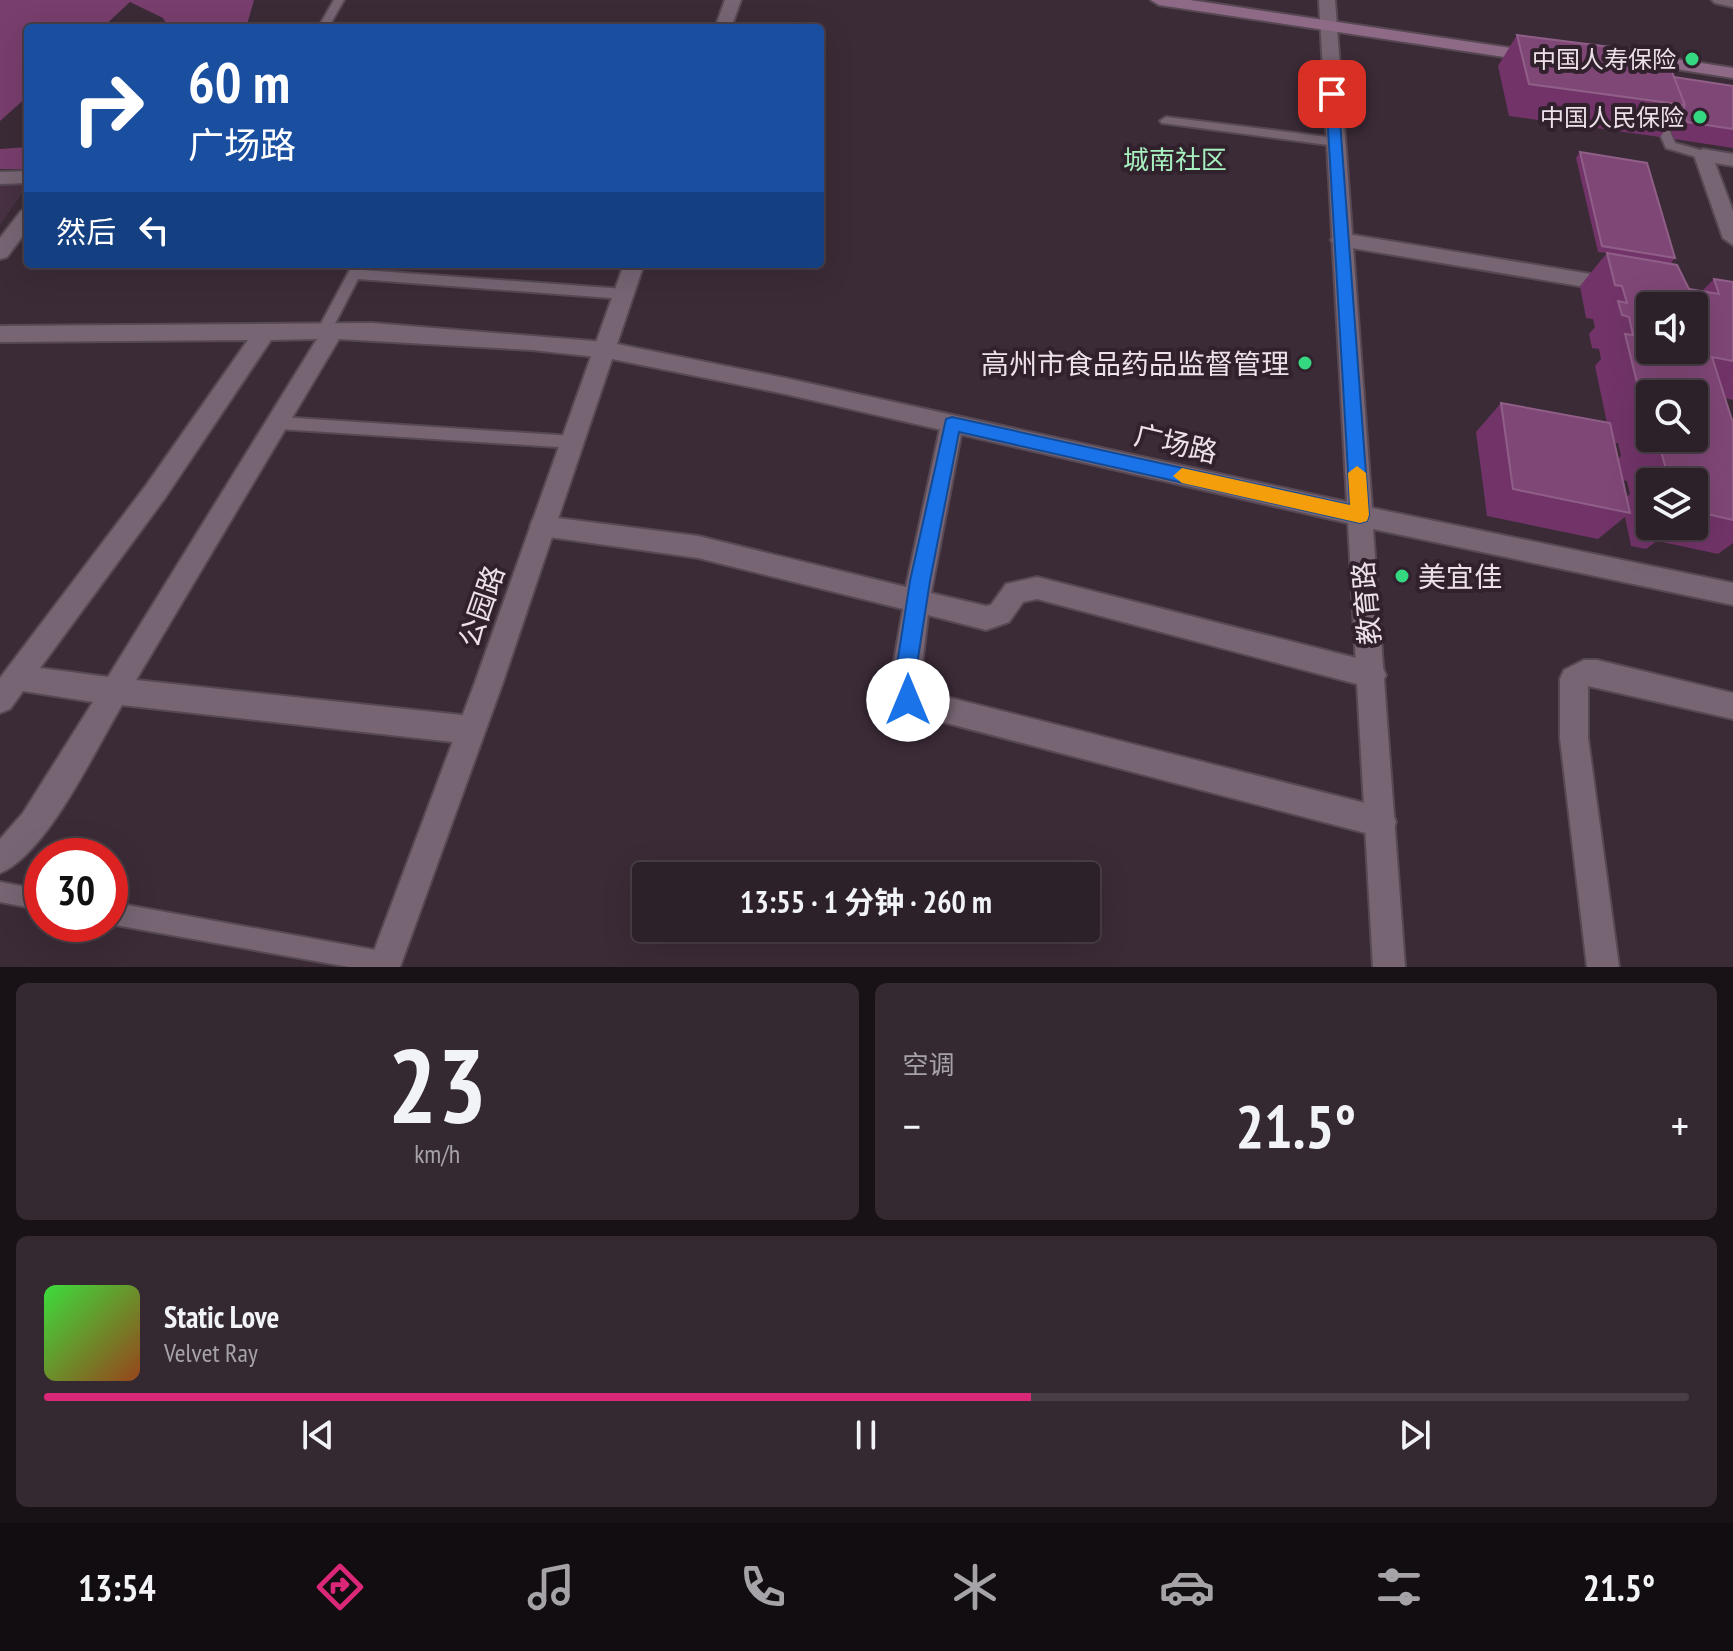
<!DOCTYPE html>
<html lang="zh">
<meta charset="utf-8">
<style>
:root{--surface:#2c2029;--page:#342831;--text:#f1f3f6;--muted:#a6a3a8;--line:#483e46;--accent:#db2777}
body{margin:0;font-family:"PT Sans Narrow","Noto Sans SC",sans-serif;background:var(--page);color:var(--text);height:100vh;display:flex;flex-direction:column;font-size:30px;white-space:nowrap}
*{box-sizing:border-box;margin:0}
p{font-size:26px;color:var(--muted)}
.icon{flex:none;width:44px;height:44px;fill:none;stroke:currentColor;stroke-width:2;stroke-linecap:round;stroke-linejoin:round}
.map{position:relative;height:967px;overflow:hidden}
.panel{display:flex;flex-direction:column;gap:16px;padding:16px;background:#181217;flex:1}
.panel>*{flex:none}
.banner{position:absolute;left:24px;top:24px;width:800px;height:244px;border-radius:8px;box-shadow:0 8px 32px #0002,0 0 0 2px var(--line);background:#1a4fa0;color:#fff;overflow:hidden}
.buttons{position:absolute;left:1636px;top:292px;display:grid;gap:16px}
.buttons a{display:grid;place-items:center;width:72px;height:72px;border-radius:8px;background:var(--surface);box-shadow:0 8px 32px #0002,0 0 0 2px var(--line);font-size:40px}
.speed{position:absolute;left:24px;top:838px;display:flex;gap:16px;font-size:40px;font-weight:700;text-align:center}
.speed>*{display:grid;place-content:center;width:104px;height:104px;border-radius:50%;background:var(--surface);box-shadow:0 8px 32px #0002,0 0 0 2px var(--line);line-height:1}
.speed .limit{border:12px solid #d22;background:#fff;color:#111}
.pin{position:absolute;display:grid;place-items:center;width:68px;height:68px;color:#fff;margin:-34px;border-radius:16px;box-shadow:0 4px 12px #0006}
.me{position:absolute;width:88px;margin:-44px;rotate:0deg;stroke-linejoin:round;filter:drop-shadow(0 0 6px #0008)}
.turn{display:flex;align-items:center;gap:28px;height:168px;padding:0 32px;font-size:36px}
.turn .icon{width:104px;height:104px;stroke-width:2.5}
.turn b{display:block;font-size:56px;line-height:68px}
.then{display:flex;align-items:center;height:76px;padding:0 32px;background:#0003;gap:16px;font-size:30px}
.big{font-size:60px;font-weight:700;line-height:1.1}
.panel .tile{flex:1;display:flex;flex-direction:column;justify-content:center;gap:12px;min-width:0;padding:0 28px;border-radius:12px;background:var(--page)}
.panel .dial{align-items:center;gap:0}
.dial b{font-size:104px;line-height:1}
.song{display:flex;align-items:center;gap:24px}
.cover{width:96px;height:96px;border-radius:12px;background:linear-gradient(135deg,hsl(120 70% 55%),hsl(20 70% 35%))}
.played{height:8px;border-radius:4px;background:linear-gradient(90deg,var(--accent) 60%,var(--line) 60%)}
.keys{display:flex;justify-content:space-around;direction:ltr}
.heat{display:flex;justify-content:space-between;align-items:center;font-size:44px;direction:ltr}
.panel .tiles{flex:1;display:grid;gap:16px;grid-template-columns:1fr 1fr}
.tile:last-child{grid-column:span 2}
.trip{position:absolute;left:632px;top:862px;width:468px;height:80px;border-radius:8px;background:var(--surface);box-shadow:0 8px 32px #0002,0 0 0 2px var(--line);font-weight:700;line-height:80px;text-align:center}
.menu{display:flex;height:128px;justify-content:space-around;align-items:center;background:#120d10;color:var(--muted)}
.menu .icon{width:56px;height:56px}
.menu .selected{color:var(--accent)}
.menu b{font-size:36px;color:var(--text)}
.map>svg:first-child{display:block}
</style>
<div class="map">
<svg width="1733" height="967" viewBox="0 0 1733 967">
<rect width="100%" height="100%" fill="#3b2b37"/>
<polygon fill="#473142" points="28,184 28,185 0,225 0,185"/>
<g fill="#783e6d">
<polygon points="0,0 254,0 246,28 169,28 163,18 130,2 102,28 28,28 28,96 0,121"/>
<polygon points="28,147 28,169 0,169 0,149"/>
</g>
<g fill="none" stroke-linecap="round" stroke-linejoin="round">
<defs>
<g id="service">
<polygon points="334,0 344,0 328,28 318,28"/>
<polygon points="1656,109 1662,112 1675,143 1707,152 1707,158 1703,159 1666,148 1650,112"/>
<polygon points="1166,117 1336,138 1342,142 1336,146 1162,123 1160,121"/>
<polygon points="353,264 365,264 363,270 624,289 631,294 624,299 358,279 329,335 319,335 317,331"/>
<polygon points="280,417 573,436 581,442 573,448 280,429 272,423"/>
<polygon points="0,882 42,890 42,910 0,902"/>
<polygon points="110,902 386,952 394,955 397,963 395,967 349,967 110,924"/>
</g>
<g id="minor">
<polygon points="1712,0 1733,0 1733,7 1715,3"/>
<polygon points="1703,149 1733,154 1733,166 1715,163 1733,211 1733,245 1723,238 1694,155"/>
<polygon points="28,171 28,183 0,184 0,172"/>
<polygon points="28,209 28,229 7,257 0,259 0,238 21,211"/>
<polygon points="1341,233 1615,278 1622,280 1625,285 1622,290 1615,292 1334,245 1331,240 1334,235"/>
<path d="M 372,323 L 606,342 L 614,344 L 617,350 L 614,356 L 606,358 L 532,350 L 339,339 L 136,680 L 471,716 L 481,720 L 485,730 L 481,740 L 471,744 L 122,705 C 95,750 47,854 0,873 L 0,839 L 23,813 L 93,702 L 23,691 L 10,709 L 0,713 L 0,678 L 147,484 L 248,340 L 0,342 L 0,326 ZM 317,339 L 108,677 L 40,668 L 165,498 L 271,340 Z"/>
<polygon points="952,415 960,418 963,424 931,593 986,606 991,605 1006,584 1037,577 1372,662 1382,666 1386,675 1382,684 1372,688 1037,599 1023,602 1009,622 986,630 928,615 919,690 1381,807 1392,811 1396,822 1392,833 1381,837 908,713 898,709 890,684 903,609 698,558 542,536 533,533 530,526 533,519 542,516 698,536 906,587 941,424 944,418"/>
<polygon points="1584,660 1597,660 1733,693 1733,719 1588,686 1588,738 1619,967 1587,967 1560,738 1560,679 1564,670"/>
</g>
<g id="tertiary">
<polygon points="725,0 741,0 731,28 715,28"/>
<polygon points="1319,0 1335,0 1372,508 1733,583 1733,605 1373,529 1405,967 1373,967 1348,523 785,394 612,359 502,685 400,967 368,967 474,685 624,264 644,264 617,344 785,378 1347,502"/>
</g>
<g id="secondary">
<polygon points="1151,0 1190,0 1537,52 1545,57 1537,62 1159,5"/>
<polygon points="1637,53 1733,68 1733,78 1631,62 1629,58"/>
</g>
</defs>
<use href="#service" stroke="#574954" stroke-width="4"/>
<use href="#minor" stroke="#574954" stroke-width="4"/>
<use href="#tertiary" stroke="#574954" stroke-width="4"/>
<use href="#secondary" stroke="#574954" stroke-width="4"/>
<use href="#service" fill="#776573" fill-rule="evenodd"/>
<use href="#minor" fill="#776573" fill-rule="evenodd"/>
<use href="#tertiary" fill="#776573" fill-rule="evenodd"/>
<use href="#secondary" fill="#8f6a87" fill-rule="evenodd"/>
</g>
<g fill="#723468" fill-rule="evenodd">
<polygon points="1517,35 1674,77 1733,86 1733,148 1674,139 1669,125 1660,137 1509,116 1498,66"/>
<path d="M 1580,152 L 1675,258 L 1670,264 L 1689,289 L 1702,291 L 1714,279 L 1733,282 L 1733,400 L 1725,398 L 1732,420 L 1733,420 L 1733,543 L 1718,554 L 1657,541 L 1646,549 L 1631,546 L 1625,517 L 1598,539 L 1487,516 L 1476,432 L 1501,403 L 1607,423 L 1595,366 L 1601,359 L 1599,349 L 1592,348 L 1589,334 L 1595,327 L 1593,319 L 1586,318 L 1580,286 L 1607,253 L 1598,252 L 1576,158 ZM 1650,394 L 1694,438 L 1650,438 ZM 1614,443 L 1618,443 L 1621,456 L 1618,459 ZM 1623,480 L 1627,481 L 1630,494 L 1627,496 ZM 1650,482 L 1694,482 L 1694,526 L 1650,526 Z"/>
</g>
<g fill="#7f4776" stroke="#905f88" stroke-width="2" fill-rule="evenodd">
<polygon points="1517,35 1665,54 1685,105 1529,84"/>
<polygon points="1674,77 1733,86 1733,129 1687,122 1683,109 1685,105"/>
<polygon points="1580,152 1647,163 1675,258 1602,246"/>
<path d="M 1607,253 L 1677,265 L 1689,289 L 1719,294 L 1714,279 L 1733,282 L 1733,361 L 1712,357 L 1732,420 L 1733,420 L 1733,520 L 1694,511 L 1694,482 L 1659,482 L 1657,470 L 1667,473 L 1661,451 L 1652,449 L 1648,431 L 1650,432 L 1650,438 L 1694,438 L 1694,394 L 1650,394 L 1650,412 L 1644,411 L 1625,334 L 1633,335 L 1629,317 L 1622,315 L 1618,301 L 1627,303 L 1622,286 L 1615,285 ZM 1650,306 L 1694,306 L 1694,350 L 1650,350 Z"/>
<polygon points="1501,403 1610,423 1630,513 1513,489"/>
</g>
<polygon fill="#1a73e8" stroke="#114b97" stroke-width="2" points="1332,90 1338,94 1369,515 1367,521 1360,523 959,432 930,581 914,684 919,700 916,707 908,710 901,707 894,684 910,581 946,419 952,417 1350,505 1326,94"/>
<polygon fill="#f59e0b" points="1357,466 1366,473 1369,515 1367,521 1360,523 1182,483 1173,476 1182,468 1350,505 1348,473"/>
<g fill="#34d881" stroke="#31212d" stroke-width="3">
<circle cx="1692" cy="59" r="8"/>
<circle cx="1700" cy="117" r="8"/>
<circle cx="1305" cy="363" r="8"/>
<circle cx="1402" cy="576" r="8"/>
</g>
<g text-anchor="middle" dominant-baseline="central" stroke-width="8" stroke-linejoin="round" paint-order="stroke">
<g font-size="24" fill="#ece1e9" stroke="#31212d" text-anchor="end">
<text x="1676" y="59">中国人寿保险</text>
<text x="1684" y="117">中国人民保险</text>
</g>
<g font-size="26" fill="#a7f0bf" stroke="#31212d">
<text x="1175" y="159">城南社区</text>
</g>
<g font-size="28" fill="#ece1e9" stroke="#31212d" text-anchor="end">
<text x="1289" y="363">高州市食品药品监督管理</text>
<text x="1418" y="576" text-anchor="start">美宜佳</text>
</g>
<g font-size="28" fill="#ece1e9" stroke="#31212d">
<text transform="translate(1176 443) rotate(13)">广场路</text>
<text transform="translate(1366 603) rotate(-95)">教育路</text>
<text transform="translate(481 606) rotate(-71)">公园路</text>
</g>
</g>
</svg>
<div class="buttons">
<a><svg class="icon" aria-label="sound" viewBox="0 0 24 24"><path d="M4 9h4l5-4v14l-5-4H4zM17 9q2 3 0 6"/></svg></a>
<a><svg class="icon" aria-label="search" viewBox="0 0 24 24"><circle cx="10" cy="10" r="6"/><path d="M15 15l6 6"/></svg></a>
<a><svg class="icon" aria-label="layers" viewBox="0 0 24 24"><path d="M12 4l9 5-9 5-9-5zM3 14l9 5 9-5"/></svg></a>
</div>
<div class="speed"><div class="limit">30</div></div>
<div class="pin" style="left:1332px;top:94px;background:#d93025"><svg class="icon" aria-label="arrive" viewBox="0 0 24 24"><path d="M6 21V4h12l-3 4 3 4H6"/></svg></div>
<svg class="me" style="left:908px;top:700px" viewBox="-20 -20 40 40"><circle r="19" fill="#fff"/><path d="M0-13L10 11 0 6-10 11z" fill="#1a73e8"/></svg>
<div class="trip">13:55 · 1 分钟 · 260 m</div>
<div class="banner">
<div class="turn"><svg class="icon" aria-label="right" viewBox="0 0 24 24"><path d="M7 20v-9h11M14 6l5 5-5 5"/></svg><div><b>60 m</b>广场路</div></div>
<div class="then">然后<svg class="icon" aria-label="left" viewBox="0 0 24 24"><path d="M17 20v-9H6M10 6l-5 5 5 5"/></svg></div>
</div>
</div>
<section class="panel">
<div class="tiles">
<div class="tile dial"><b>23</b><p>km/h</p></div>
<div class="tile"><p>空调</p>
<div class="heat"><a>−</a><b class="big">21.5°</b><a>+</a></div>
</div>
<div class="tile">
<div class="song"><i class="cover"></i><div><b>Static Love</b><p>Velvet Ray</p></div></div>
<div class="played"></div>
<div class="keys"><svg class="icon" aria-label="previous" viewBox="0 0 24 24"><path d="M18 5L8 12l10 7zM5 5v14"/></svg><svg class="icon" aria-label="pause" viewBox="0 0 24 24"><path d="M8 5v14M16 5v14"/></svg><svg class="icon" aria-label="next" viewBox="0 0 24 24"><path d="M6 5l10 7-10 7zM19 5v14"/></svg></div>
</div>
</div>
</section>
<nav class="menu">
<b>13:54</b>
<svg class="icon selected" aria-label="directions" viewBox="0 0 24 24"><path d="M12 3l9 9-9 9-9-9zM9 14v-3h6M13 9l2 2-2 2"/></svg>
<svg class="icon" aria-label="music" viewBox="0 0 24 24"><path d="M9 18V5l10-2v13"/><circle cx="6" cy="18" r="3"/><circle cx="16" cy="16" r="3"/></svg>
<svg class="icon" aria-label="phone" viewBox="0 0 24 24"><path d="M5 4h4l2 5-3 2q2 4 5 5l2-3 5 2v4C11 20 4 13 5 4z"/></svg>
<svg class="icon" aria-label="climate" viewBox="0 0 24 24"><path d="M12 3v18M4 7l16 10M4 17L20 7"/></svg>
<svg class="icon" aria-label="car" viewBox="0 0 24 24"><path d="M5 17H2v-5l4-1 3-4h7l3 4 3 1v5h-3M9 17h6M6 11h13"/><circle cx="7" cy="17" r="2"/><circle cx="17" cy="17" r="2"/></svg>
<svg class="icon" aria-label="filters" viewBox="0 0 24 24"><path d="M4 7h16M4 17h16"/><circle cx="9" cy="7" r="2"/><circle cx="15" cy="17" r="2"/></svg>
<b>21.5°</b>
</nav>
